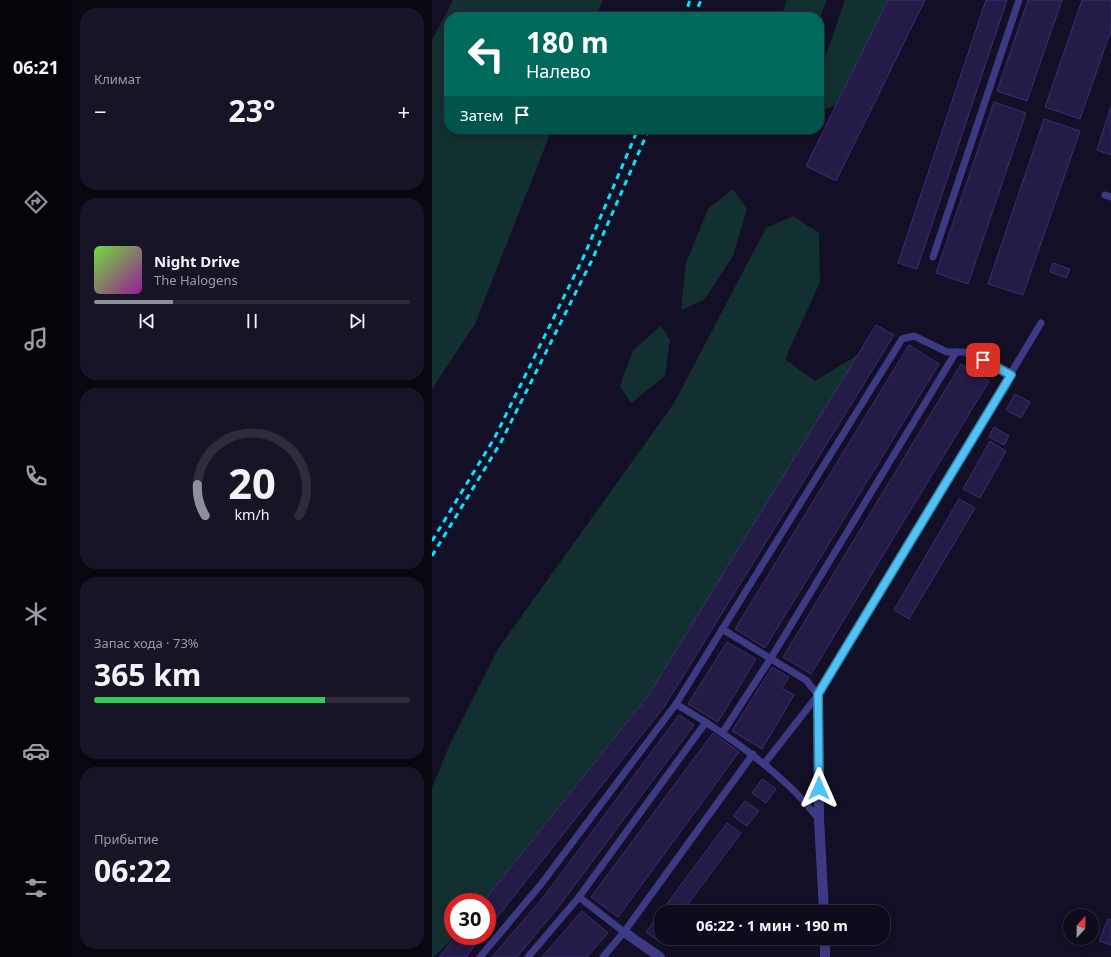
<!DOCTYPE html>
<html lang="ru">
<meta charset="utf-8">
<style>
:root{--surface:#0e0b1c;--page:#171425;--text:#f1f3f6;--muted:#9b9ba3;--line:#2e2b3b;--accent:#8c9099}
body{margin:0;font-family:"Noto Sans",sans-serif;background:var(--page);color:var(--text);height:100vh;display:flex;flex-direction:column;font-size:15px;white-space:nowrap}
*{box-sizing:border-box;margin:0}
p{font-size:13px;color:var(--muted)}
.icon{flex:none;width:22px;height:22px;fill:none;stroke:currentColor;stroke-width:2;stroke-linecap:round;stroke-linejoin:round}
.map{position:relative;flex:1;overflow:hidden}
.side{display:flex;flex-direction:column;gap:8px;padding:8px;background:#08060f;width:360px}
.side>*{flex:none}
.guide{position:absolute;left:12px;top:12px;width:380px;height:122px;border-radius:16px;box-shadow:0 2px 10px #0003,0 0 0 1px var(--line);background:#00695c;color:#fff;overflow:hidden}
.needle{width:26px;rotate:22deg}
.fabs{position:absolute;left:631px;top:909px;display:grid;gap:8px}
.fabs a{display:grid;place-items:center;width:36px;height:36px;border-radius:50%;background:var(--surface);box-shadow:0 2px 10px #0003,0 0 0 1px var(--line);font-size:20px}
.speed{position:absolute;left:12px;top:893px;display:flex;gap:8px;font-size:20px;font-weight:700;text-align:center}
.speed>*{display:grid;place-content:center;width:52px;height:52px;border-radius:50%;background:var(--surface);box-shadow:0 2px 10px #0003,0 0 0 1px var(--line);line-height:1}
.speed .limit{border:6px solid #d22;background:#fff;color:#111}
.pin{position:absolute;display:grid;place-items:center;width:34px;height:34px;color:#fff;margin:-17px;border-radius:8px;box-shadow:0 2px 6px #0006}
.me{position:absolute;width:44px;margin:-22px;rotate:0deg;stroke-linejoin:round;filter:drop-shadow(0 0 3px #0008)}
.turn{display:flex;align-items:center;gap:14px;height:84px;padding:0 16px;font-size:18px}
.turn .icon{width:52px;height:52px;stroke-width:2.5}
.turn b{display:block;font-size:28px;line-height:34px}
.then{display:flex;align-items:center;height:38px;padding:0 16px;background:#0003;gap:8px;font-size:15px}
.big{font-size:30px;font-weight:700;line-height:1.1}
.side .card{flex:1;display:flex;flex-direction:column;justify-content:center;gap:6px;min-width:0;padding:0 14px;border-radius:16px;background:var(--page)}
.side .dial{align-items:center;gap:0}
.dial svg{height:104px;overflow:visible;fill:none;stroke:var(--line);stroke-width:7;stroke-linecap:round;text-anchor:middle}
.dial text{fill:var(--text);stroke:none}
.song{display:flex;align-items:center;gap:12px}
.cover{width:48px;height:48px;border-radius:6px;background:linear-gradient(135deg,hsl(100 70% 55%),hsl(300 70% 35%))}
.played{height:4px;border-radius:2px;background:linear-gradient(90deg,var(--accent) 25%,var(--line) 25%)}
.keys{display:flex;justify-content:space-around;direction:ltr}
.heat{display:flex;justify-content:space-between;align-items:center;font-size:22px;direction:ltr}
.charge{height:6px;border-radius:3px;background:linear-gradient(90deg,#34c759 73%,var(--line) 0)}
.trip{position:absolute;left:222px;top:905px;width:236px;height:40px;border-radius:16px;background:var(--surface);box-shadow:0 2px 10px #0003,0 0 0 1px var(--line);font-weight:700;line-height:40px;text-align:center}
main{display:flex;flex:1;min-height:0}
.tabs{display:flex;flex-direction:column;width:72px;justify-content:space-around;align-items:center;background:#06040b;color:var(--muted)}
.tabs .icon{width:28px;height:28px}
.tabs .on{color:var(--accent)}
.tabs b{font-size:18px;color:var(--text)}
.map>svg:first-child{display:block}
</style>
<main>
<nav class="tabs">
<b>06:21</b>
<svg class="icon on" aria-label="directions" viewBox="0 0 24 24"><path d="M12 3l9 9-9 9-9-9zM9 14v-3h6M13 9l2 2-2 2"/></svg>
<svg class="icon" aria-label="music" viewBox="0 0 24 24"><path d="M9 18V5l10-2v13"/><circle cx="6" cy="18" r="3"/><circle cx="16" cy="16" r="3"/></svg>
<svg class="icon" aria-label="phone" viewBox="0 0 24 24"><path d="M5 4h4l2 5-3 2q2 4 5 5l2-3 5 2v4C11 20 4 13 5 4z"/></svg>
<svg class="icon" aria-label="climate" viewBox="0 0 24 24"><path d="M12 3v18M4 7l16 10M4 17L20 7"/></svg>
<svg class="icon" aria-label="car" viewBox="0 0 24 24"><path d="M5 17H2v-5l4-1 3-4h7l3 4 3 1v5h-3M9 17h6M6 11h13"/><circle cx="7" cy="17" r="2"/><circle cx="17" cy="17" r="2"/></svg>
<svg class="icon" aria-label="filters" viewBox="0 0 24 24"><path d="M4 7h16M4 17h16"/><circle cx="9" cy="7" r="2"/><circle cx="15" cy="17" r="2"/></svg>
</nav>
<section class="side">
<div class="card"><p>Климат</p>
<div class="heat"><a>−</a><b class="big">23°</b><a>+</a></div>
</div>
<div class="card">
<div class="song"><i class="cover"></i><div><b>Night Drive</b><p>The Halogens</p></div></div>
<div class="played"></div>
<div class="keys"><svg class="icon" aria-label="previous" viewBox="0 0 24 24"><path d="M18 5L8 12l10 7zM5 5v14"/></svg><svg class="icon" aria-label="pause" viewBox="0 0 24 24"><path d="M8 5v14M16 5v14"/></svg><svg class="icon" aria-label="next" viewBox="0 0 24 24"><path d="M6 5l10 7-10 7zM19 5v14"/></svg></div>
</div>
<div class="card dial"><svg viewBox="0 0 100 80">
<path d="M14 69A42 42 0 1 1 86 69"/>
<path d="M14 69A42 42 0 0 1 8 45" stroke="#8c9099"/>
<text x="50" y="56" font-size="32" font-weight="700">20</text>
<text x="50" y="72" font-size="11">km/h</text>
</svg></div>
<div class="card"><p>Запас хода · 73%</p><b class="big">365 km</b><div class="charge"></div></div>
<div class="card"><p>Прибытие</p><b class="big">06:22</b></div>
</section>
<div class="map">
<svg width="679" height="957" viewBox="0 0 679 957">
<rect width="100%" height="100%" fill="#130f26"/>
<g fill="#12302f">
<polygon points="21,0 171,0 164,17 17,17 17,129 120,129 43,324 0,389 0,40"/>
<polygon points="355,0 395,0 387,19 387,17 349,17"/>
<polygon points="413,0 456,0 404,105 387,112 387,75"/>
<polygon points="301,189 315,209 301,256 272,300 249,310 254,263 276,209"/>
<polygon points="361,216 387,233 388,282 353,359 383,381 427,354 216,696 51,902 21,902 21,936 23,936 2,957 0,957 0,788 18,744 66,649 242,403 334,228"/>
<polygon points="229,326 238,340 233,376 199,403 188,386 201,350"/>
</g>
<g fill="#241b47" stroke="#3b2d73">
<polygon points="456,0 493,0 404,181 374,166"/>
<polygon points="554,0 575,0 485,269 466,263"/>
<polygon points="596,0 630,0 595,101 565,91"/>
<polygon points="650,0 679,0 679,30 648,119 613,107"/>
<polygon points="562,102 594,113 536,284 504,273"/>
<polygon points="679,106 679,155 665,150"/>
<polygon points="612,119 648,131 591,295 556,284"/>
<polygon points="621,263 638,269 634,278 618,272"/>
<polygon points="444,325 462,335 232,707 55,930 55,902 51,902 216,696"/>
<polygon points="477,345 507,364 333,648 303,629"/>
<polygon points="529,364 557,381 379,674 351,657"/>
<polygon points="583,394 598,402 589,418 574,410"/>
<polygon points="562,427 577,436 572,445 557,437"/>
<polygon points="558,441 574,451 548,498 531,489"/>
<polygon points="527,499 543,508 477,619 462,610"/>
<polygon points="295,642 324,659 286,722 256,704"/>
<polygon points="340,667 357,677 350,688 362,695 330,749 300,731"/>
<polygon points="247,715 262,725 128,905 85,957 60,957 113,895"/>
<polygon points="281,733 307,752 186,917 159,897"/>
<polygon points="330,779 344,789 334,803 320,793"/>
<polygon points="313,801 327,811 315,826 301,816"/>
<polygon points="295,823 309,833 250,912 229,912 229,938 231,938 228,942 214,932"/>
<polygon points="150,911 176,933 155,957 110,957"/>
<polygon points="676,919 679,920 679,945 667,941"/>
<polygon points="24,936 50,936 34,957 7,957"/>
</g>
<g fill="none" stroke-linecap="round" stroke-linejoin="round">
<g stroke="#3d3a85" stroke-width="7">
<polyline points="673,195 679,197"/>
<polyline points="501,257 587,0"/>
<polyline points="290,629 374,680 386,695"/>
<path d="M 244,704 C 285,728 323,754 358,787 C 368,796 377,808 387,819"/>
<polyline points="291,732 339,658 524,352"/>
<polyline points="332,764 386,695 609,323"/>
<polyline points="147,897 274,722"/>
<polyline points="48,957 110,883 244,704 470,339 482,336 515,352 532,352 551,360 579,375"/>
<polyline points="96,957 147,897 192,932"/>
<polyline points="171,957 192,932 321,754"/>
</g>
<g stroke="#3d3a85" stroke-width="10">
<polyline points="386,695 387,819 392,912"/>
<polyline points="192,932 228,957"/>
<polyline points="393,938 393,957"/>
</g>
<g stroke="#00e5ff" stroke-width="3" stroke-dasharray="6 5" stroke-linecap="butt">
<polyline points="252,17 258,0"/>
<polyline points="262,17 269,0"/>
<polyline points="0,541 63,437 152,256 206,129"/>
<polyline points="0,556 69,442 160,260 217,129"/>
</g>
</g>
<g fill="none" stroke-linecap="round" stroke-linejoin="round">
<defs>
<polyline id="route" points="387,788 386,694 579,375 551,360"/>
</defs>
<use href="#route" stroke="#337fa1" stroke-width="10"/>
<use href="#route" stroke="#4fc3f7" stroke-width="7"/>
</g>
</svg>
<div class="fabs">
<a><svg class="needle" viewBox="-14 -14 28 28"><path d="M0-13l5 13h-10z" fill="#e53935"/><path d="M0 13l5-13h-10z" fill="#9b9ba3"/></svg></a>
</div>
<div class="speed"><div class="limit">30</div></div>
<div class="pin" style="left:551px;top:360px;background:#d93025"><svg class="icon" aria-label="arrive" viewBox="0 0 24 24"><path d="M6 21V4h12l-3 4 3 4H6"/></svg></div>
<svg class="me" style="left:387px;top:788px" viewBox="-20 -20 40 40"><path d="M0-17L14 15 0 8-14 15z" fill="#4fc3f7" stroke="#fff" stroke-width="4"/></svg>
<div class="trip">06:22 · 1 мин · 190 m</div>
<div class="guide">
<div class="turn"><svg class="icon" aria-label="left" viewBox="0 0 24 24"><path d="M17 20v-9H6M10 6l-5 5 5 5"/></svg><div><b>180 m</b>Налево</div></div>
<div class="then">Затем<svg class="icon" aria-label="arrive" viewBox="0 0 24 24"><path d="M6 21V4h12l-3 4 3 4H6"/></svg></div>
</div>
</div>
</main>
